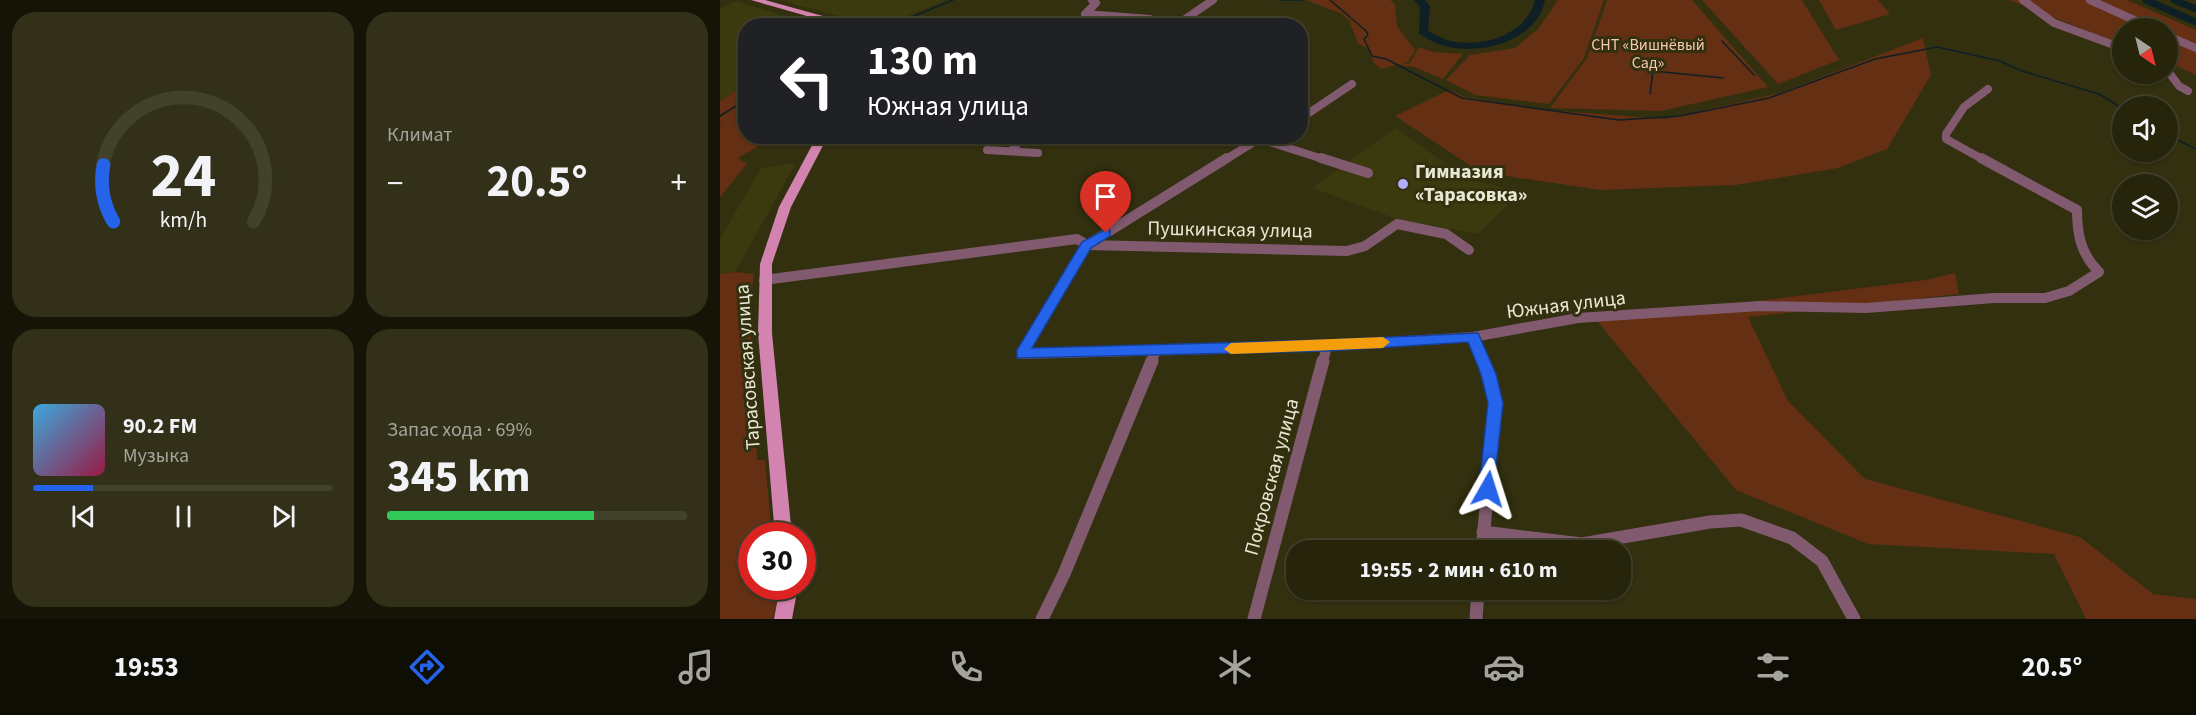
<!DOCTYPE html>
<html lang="ru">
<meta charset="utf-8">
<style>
:root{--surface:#26240b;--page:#323019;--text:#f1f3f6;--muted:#a4a49d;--line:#42412c;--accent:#2563eb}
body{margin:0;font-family:"Source Sans 3",sans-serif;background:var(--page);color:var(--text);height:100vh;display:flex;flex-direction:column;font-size:22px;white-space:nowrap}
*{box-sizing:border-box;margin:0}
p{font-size:20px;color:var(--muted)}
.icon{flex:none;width:33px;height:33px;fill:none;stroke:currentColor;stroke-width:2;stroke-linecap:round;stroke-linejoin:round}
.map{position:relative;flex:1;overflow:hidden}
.drawer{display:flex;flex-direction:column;gap:12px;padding:12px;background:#151406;width:720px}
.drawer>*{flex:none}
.top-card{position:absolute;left:18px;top:18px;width:570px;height:126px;border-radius:24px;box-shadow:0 2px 4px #0004,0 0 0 2px var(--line);background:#202124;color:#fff;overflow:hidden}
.needle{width:39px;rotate:145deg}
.fabs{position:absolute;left:1392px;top:18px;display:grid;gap:12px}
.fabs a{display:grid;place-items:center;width:66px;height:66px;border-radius:50%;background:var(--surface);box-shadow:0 2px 4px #0004,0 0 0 2px var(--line);font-size:30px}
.speed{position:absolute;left:18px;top:522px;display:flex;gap:12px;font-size:30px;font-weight:700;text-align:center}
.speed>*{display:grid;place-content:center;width:78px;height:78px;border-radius:50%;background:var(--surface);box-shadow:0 2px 4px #0004,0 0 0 2px var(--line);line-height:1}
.speed .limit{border:9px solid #d22;background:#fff;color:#111}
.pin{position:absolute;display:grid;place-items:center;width:51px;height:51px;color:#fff;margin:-62px -26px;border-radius:50% 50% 50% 0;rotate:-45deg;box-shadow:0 0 6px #0007}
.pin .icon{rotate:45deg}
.me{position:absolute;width:66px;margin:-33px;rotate:6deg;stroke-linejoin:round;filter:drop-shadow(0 0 4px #0008)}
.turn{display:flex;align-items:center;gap:21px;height:126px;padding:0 30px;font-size:27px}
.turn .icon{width:78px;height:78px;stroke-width:2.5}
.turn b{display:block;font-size:42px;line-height:51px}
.big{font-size:45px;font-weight:700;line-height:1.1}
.drawer .card{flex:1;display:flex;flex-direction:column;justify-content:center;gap:9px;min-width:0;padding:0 21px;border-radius:24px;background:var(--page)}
.drawer .dial{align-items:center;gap:0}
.dial svg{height:156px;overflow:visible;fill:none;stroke:var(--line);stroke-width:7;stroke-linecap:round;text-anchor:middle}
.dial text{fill:var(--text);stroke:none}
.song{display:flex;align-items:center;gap:18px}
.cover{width:72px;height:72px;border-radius:9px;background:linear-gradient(135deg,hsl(200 70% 55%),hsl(340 70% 35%))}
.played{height:6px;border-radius:3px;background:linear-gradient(90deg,var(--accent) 20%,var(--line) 20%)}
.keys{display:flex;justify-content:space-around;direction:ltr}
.heat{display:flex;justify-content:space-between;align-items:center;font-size:33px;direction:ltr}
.charge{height:9px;border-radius:4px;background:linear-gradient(90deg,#34c759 69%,var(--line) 0)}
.drawer .tiles{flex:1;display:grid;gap:12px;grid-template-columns:repeat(2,1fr)}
.trip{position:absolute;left:566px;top:540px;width:345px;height:60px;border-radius:24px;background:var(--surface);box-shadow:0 2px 4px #0004,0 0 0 2px var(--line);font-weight:700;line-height:60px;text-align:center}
.tab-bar{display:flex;height:96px;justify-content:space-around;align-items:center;background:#0f0e04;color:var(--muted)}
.tab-bar .icon{width:42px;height:42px}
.tab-bar .selected{color:var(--accent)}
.tab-bar b{font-size:27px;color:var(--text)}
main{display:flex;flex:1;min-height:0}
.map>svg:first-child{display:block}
</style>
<main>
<section class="drawer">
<div class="tiles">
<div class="card dial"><svg viewBox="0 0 100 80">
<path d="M14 69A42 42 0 1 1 86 69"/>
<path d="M14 69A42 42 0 0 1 9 40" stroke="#2563eb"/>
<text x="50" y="56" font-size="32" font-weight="700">24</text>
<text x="50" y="72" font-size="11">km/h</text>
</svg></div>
<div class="card"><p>Климат</p>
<div class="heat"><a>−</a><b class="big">20.5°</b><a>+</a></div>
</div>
<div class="card">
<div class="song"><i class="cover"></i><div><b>90.2 FM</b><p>Музыка</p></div></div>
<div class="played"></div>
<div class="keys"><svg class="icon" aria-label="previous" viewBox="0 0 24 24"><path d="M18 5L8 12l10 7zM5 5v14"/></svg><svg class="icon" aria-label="pause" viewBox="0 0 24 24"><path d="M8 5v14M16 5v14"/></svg><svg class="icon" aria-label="next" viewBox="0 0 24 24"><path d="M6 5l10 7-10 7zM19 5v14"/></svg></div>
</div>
<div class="card"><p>Запас хода · 69%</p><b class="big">345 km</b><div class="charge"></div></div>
</div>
</section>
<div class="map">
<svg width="1476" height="619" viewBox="0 0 1476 619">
<rect width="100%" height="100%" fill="#32300f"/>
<g fill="#3b390e">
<polygon points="59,0 225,0 167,25 155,26"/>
<polygon points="15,1 95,25 26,26 25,85 0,101 0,9"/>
<polygon points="675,128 749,180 802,191 758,234 677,219 592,188"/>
<polygon points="76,163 15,272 0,274 0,239 41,168"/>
</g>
<g fill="#642f13">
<polygon points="586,0 670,0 675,4 677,26 695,50 688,62 681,65 690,63 699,47 713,52 743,54 723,79 694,67 680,65 680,64 661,69 654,63 649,49 638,43 629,20 622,14"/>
<polygon points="838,0 884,0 864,58 829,104 755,95 726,80 750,55 795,48 818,29"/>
<polygon points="887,0 972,0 1048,87 941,111 830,108 867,58"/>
<polygon points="982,0 1082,0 1119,60 1058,84"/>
<polygon points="1099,0 1158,0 1170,14 1116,30"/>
<polygon points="1290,0 1407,0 1476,30 1476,75 1448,62 1448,28 1402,28 1402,45"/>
<polygon points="1203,38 1211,75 1167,149 1118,168 1016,185 880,190 760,172 675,116 729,90 746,97 828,110 945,119 1060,93"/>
<polygon points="25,85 26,136 39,137 40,145 18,158 27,164 0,197 0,123 5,124 0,122 0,117 7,111 0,115 0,101"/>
<path d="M 15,272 L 34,274 C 28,308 31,341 34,376 C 36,404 36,432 37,460 L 45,460 L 52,535 L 32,536 L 32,586 L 58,587 L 58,595 L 53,619 L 0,619 L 0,274 Z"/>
<polygon points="1235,273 1239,294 1028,317 1068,401 1145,479 1360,537 1433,594 1476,599 1476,619 1366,619 1334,554 1148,544 1016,490 877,321 1206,280"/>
</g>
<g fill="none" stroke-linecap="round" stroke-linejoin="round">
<g stroke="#0f1f26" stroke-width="1.5">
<polyline points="559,0 583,0"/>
<polyline points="610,0 646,31 648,35 644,39 652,56 666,59 742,98 899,120 960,116 1049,98 1155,59 1217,47 1280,61 1302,71 1379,94 1402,108"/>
<polyline points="170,26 233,0"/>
<polyline points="1002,41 1034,75"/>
<polyline points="930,94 933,71 1003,78"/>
<polyline points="0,116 26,100"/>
<polyline points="1448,135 1476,149"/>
</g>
<g stroke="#0f1f26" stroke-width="7">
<polyline points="1426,0 1476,22"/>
<polyline points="1454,0 1476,9"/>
</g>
<path fill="#0f1f26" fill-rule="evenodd" d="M 694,0 L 705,0 L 710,6 L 708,31 C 715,34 722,39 730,41 C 762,48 807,35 815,0 L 825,0 C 817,41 762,56 725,46 C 716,44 708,39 699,34 L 700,7 Z"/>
<g stroke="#815a6f" stroke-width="8">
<polyline points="372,0 376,3 365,14 430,19 433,23 451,26"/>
<polyline points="1303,0 1334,23 1402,48"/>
<polyline points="1370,0 1432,28"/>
<polyline points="455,26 493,0"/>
<polyline points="1448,36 1476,48"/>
<polyline points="1448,71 1459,86 1468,91"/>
<polyline points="580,119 632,84"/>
<polyline points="534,137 606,160"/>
<polyline points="100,142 146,136"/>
<polyline points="267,150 318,153"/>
<polyline points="291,151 304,136"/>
<polyline points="505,160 540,138"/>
<polyline points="1264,160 1226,139 1226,134 1244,107 1268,89"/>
</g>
<g stroke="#815a6f" stroke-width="10">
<path d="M 507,158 L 367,245 L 302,354 L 607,346 L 753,337 L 858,318 L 1040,306 L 1146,308 L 1274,298 L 1325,298 L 1349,291 L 1379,272 C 1361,254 1357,235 1357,210 L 1261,158"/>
<polyline points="601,158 648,173"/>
<polyline points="44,280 357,239 367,245 627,251 645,246 677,224 726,234 749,250"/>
<polyline points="753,337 764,362"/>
<polyline points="431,362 436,351"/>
<polyline points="603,362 607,346"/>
</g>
<g stroke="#815a6f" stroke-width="13">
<polyline points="763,532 862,544 990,522 1021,520 1072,538 1102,561 1134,619"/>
<polyline points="762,550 776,403 763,361"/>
<polyline points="322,619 344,574 432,361"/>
<polyline points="534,619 603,361"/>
<polyline points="756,619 758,590"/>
</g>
<g fill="#d283af" fill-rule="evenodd">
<polygon points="31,0 45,0 139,26 122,26"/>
<polygon points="97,136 108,136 71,207 52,264 52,333 72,536 55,536 38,333 40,264 59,207"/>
<polygon points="60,586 78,586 72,619 54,619"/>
</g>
</g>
<polygon fill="#2563eb" stroke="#184099" stroke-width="1.5" points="386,229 390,230 390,236 371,248 312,348 607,340 758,333 776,374 783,403 773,494 768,497 762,494 759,489 768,403 761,374 748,342 607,351 297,358 297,350 362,242"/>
<polygon fill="#f59e0b" points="663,337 670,342 663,348 511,354 504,349 511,343"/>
<circle fill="#b1adfa" stroke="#32300f" stroke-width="2" cx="683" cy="184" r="6"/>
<g text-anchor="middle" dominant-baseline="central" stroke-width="6" stroke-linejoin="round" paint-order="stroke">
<g font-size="16" fill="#f8c7b0" stroke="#32300f">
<text x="928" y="45">СНТ «Вишнёвый<tspan x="928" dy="18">Сад»</tspan></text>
</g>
<g font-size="20" font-weight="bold" fill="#e9e8d5" stroke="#32300f" text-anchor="start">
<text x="695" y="172">Гимназия<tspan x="695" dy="23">«Тарасовка»</tspan></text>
</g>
<g font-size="20" fill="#e9e8d5" stroke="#32300f">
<text transform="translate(510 230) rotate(1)">Пушкинская улица</text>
<text transform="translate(846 305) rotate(-7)">Южная улица</text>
<text transform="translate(28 367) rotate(-94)">Тарасовская улица</text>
<text transform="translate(552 477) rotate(-75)">Покровская улица</text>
</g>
</g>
</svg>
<div class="fabs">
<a><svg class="needle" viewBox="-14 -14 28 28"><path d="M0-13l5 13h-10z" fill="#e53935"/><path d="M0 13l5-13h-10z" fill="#a4a49d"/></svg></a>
<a><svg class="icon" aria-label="sound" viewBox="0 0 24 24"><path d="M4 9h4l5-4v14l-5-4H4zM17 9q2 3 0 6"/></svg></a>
<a><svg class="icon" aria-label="layers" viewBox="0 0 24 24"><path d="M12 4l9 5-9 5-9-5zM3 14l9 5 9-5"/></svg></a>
</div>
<div class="speed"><div class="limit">30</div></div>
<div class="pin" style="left:386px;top:233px;background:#d93025"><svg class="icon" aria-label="arrive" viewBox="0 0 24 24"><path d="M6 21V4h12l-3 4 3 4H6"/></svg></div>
<svg class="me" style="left:768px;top:489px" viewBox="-20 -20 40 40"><path d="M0-17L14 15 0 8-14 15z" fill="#2563eb" stroke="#fff" stroke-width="4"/></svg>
<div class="trip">19:55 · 2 мин · 610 m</div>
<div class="top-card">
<div class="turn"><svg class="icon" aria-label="left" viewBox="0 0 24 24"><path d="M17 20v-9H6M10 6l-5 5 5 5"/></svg><div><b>130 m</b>Южная улица</div></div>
</div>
</div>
</main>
<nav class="tab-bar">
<b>19:53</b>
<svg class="icon selected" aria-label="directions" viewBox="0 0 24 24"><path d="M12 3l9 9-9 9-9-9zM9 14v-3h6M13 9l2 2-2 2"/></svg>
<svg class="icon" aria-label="music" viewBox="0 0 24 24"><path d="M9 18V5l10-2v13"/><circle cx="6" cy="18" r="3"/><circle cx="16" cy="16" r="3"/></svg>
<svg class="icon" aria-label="phone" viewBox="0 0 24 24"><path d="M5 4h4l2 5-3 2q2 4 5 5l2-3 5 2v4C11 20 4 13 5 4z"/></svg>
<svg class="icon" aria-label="climate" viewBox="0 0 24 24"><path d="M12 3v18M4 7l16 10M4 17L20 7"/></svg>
<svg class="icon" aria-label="car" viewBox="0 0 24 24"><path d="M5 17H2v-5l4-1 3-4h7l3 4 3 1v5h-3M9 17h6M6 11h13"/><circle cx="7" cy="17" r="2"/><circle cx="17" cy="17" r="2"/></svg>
<svg class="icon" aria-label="filters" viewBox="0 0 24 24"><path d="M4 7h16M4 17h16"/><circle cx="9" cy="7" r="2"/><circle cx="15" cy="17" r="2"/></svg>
<b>20.5°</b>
</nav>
